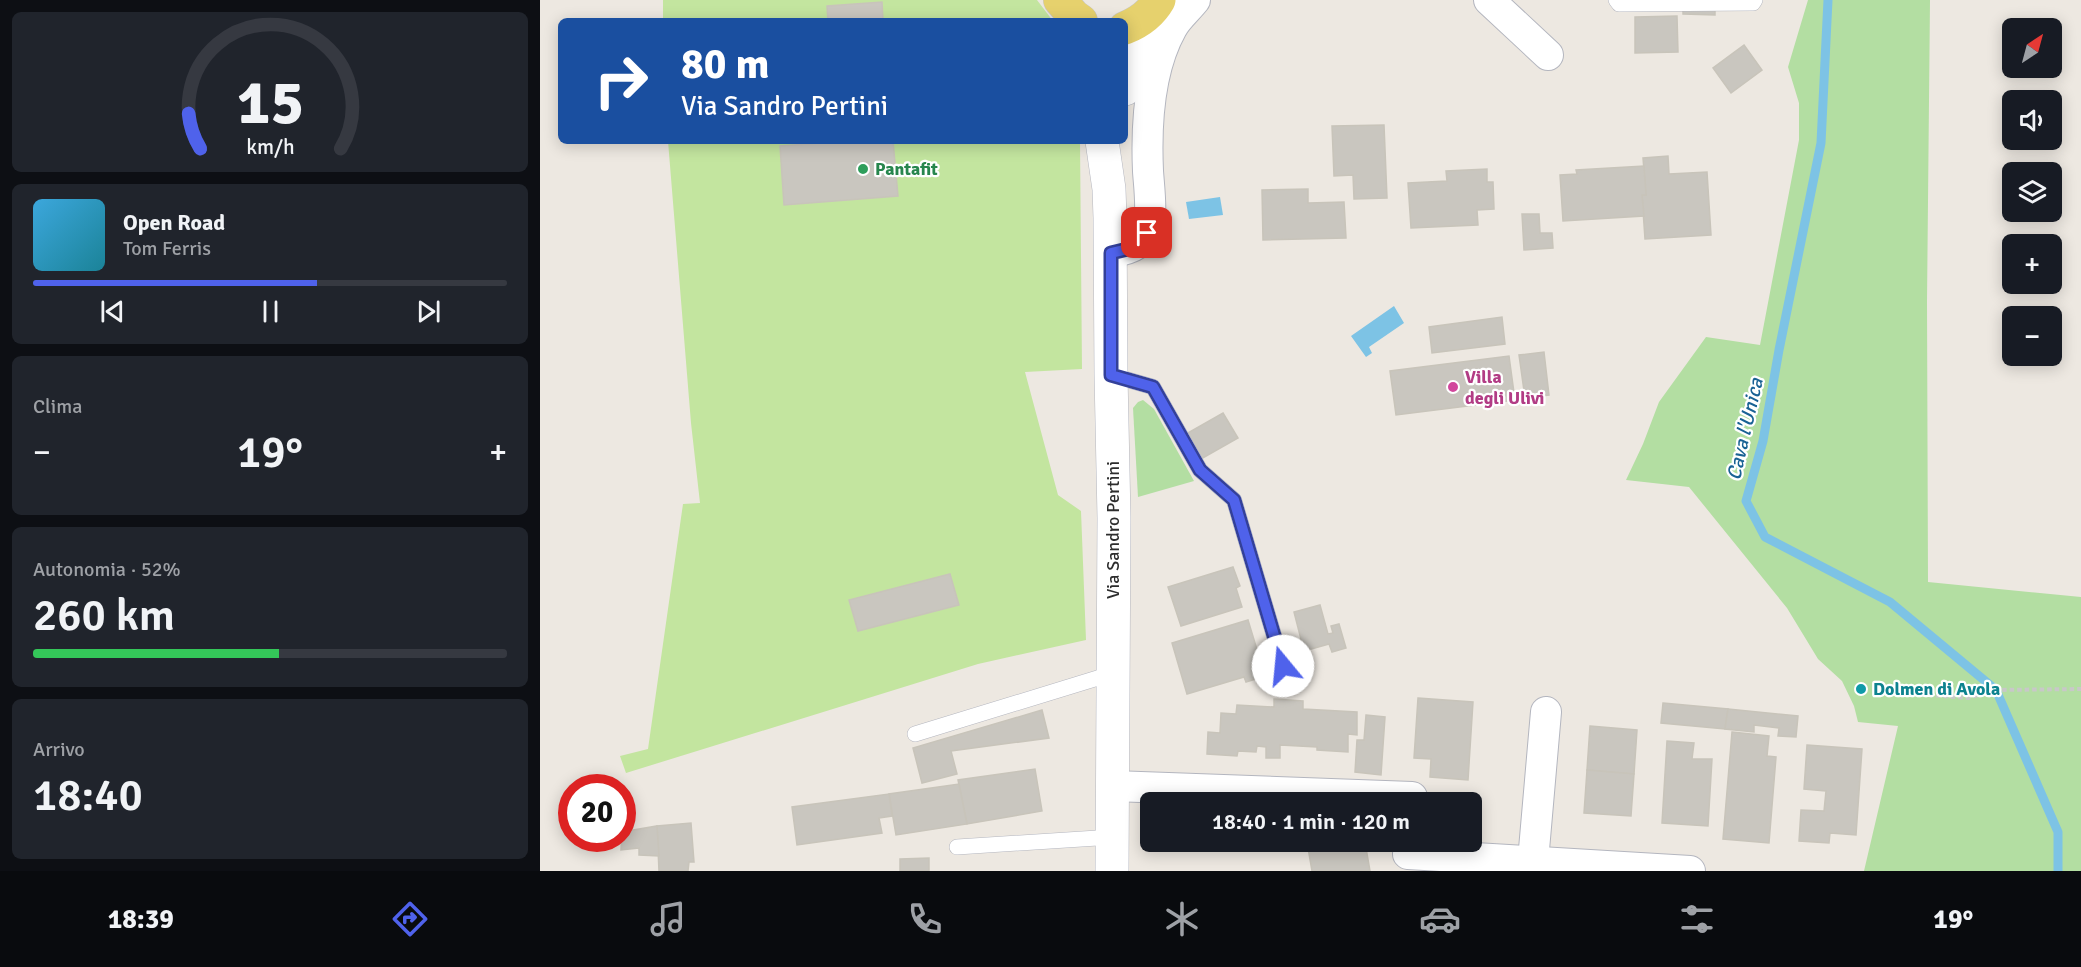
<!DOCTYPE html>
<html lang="it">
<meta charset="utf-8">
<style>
:root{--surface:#171b24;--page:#20242c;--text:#f1f3f6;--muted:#9ea1a6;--line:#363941;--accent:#4f62eb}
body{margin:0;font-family:Signika,sans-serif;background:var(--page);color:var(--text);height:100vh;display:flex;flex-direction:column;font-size:22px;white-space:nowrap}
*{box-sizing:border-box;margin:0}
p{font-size:20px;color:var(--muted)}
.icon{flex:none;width:33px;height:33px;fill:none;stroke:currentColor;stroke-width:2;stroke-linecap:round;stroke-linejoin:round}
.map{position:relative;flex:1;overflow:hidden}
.panel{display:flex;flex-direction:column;gap:12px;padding:12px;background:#0d0f14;width:540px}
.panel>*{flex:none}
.guide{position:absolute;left:18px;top:18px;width:570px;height:126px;border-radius:9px;box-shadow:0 3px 15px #0003;background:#1a4fa0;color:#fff;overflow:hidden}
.needle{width:39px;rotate:36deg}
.buttons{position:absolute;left:1462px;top:18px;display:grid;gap:12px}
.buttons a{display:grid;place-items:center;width:60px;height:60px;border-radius:9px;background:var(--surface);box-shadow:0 3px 15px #0003;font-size:30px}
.speed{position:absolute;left:18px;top:774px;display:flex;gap:12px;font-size:30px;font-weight:700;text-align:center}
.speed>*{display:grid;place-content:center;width:78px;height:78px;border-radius:50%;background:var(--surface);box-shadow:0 3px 15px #0003;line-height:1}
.speed .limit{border:9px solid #d22;background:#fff;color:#111}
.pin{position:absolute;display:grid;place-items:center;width:51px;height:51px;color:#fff;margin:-26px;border-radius:12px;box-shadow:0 3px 9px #0006}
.me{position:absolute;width:66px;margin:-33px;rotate:343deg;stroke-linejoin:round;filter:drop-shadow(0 0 4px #0008)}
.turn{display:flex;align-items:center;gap:21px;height:126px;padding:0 24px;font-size:27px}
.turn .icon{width:78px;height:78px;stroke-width:2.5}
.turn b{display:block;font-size:42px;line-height:51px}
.big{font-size:45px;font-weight:600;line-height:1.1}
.panel .widget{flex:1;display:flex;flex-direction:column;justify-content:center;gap:9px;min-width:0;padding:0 21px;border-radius:9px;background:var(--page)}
.panel .dial{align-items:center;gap:0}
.dial svg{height:156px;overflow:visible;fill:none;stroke:var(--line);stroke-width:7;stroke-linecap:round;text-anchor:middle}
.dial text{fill:var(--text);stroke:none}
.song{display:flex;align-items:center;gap:18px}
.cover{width:72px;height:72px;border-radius:9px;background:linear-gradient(135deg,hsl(200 70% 55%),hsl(190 70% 35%))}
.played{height:6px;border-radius:3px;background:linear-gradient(90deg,var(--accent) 60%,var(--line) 60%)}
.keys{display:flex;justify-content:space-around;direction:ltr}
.heat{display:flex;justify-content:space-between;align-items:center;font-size:33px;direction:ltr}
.charge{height:9px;border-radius:4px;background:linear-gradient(90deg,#34c759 52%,var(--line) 0)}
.trip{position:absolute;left:600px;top:792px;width:342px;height:60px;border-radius:9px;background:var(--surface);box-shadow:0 3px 15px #0003;font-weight:600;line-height:60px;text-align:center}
.dock{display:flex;height:96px;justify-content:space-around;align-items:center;background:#090b0e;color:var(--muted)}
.dock .icon{width:42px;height:42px}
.dock .selected{color:var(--accent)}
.dock b{font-size:27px;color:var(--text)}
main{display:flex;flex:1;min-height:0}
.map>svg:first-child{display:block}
</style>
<main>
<section class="panel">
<div class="widget dial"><svg viewBox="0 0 100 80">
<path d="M14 69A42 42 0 1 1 86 69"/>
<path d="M14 69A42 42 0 0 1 8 51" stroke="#4f62eb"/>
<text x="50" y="56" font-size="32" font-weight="700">15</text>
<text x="50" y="72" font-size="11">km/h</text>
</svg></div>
<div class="widget">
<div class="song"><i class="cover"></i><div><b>Open Road</b><p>Tom Ferris</p></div></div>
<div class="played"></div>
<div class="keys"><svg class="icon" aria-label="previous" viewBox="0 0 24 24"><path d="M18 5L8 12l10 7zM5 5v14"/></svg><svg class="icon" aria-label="pause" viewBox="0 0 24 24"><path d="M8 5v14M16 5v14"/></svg><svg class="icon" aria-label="next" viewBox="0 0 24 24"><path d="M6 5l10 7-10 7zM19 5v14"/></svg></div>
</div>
<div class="widget"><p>Clima</p>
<div class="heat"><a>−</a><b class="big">19°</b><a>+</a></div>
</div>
<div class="widget"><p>Autonomia · 52%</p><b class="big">260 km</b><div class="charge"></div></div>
<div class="widget"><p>Arrivo</p><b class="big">18:40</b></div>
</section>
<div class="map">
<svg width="1541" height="871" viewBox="0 0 1541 871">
<rect width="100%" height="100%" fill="#ede8e1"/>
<g fill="#b3dea2">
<polygon points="1268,0 1390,0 1387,302 1388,582 1541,597 1541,871 1324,871 1358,726 1318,722 1314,706 1302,681 1278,659 1247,608 1149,487 1086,480 1103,444 1119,402 1166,337 1220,345 1259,140 1259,103 1248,67"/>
<polygon points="603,400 614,409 654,481 598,497 593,408 598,402"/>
</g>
<g fill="#c3e59f">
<polygon points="123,0 497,0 513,21 123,21"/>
<polygon points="128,141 540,141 542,369 485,372 518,495 541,511 546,640 438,664 86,773 80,756 108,749 143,504 160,503 151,423"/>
</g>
<g fill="#7dc3e5">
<polygon points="680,197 683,215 649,219 646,202"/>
<polygon points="854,306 864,323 829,347 832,353 826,357 811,336"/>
</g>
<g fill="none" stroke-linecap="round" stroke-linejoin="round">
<polyline stroke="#7dc3e5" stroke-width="9" points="1288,0 1281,143 1239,350 1223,441 1206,501 1225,537 1350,602 1456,690 1518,832 1518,871"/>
</g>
<g fill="#c9c6bf" stroke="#c8c4ba" stroke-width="1.5">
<polygon points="1143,0 1175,0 1175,15 1143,14"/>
<polygon points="342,2 343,21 288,21 287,6"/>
<polygon points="1137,16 1138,52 1095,53 1095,17"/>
<polygon points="1204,45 1222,70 1191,93 1173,68"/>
<polygon points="844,125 847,198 814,199 813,175 794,176 792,126"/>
<polygon points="353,141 358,196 244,205 240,146 309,141"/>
<polygon points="1128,156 1129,174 1167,172 1171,235 1105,239 1102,195 1106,195 1103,158"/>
<polygon points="1104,166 1106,195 1102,195 1104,216 1023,221 1020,175 1037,174 1036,170"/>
<polygon points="947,169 947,182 953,182 954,209 937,210 938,225 871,228 868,183 907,181 906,171"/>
<polygon points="768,189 768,203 804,202 806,238 723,240 722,190"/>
<polygon points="982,214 999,214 1000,233 1012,233 1013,248 984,250"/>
<polygon points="962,317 965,344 892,353 889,327"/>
<polygon points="1004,352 1009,395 985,398 979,355"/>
<polygon points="969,356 975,400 856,415 850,371"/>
<polygon points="683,413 698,438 661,459 646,434"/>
<polygon points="693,567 700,586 696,588 702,607 641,626 628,587"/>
<polygon points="410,574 419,605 318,631 309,600"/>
<polygon points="780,605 788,634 793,633 791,626 799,624 806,648 792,652 789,644 764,651 754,612"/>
<polygon points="708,620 725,676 706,682 704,677 647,694 632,643"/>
<polygon points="878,698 933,702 928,780 890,777 891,759 874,758"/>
<polygon points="734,699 763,701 763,709 817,712 817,735 808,734 808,752 777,750 777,747 740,745 740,758 726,758 726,747 717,746 716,752 698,751 697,756 667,754 668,732 680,733 681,713 696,714 697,705 734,707"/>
<polygon points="1123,703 1188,709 1185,729 1121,723"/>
<polygon points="1188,709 1258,716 1256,737 1238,736 1239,728 1214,725 1214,732 1185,729"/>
<polygon points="502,710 509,738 411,751 417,774 382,783 373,748"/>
<polygon points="826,715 845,717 841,775 815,772 817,740 824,740"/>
<polygon points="1050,726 1097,730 1094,774 1047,770"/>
<polygon points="1192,732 1229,736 1227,756 1236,757 1229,843 1183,839"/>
<polygon points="1127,741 1154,743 1152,759 1172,759 1168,826 1122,823"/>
<polygon points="1267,745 1322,749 1316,835 1290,833 1289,843 1259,841 1261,810 1284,811 1286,791 1264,789"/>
<polygon points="495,769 502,811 427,824 418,780"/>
<polygon points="1047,770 1094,774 1091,816 1044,813"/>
<polygon points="419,784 427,824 356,835 349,794"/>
<polygon points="349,794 352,816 339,818 342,833 257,845 252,807"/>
<polygon points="151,823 154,862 149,862 148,871 119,871 117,826"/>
<polygon points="117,826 119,856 99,855 99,848 81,850 82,832"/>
<polygon points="767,842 825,842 830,871 772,871"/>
<polygon points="389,858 389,871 360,871 360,859"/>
</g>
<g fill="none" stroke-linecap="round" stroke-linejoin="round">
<defs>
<g id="lane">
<polyline points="1076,0 1079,4 1213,3 1215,0"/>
<polyline points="571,375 613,387 660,470 694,500 743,666"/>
<polyline points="375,734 574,673"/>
<polyline points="417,847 573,837"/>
</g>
<g id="street">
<polyline points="949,0 1008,55"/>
<path d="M 571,253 C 586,249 597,248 605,235 C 614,220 609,188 608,171 C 606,126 609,69 632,28 C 637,18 648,9 655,0"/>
<polyline points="573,786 872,797 871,802"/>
<polyline points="869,842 868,854 1150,871"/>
<polyline points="993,861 1006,712"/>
</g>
<g id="secondary">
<polyline points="585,89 615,7"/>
<polyline points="562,141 569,189 570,218 571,375 574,518 572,871"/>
</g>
<g id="primary">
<polyline points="520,0 534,16 541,21"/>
<path d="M 585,28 C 600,22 611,14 619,0"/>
</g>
</defs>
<use href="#lane" stroke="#b4b6bf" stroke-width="16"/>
<use href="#street" stroke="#b4b6bf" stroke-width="32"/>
<use href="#secondary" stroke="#b4b6bf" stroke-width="34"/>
<use href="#primary" stroke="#c8c8c8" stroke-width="34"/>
<polyline stroke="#c8c8c8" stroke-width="4" stroke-dasharray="4.5 3" stroke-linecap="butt" points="1351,692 1428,698 1456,690 1541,689"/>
<use href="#lane" stroke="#fff" stroke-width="15"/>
<use href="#street" stroke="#fff" stroke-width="30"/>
<use href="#secondary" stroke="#fff" stroke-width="33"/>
<use href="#primary" stroke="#e6d16d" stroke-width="33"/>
</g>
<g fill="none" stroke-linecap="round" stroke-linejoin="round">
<defs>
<polyline id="route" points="607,233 596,247 571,253 571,375 613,387 660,470 694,500 743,666"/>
</defs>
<use href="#route" stroke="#334099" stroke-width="15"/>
<use href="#route" stroke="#4f62eb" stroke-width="10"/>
</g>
<circle fill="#2e9e5b" stroke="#fff" stroke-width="2" cx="323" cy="169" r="6"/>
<circle fill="#d1479c" stroke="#fff" stroke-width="2" cx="913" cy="387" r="6"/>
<circle fill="#0f9aa8" stroke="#fff" stroke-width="2" cx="1321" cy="689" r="6"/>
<g text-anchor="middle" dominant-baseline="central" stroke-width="4.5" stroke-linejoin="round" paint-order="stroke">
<g font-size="18" font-weight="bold" fill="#27864d" stroke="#fff" text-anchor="start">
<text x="335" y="169">Pantafit</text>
</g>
<g font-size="18" font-weight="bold" fill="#b23c85" stroke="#fff" text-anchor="start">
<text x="925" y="377">Villa<tspan x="925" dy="21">degli Ulivi</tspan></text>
</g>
<g font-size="18" fill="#2d2d2d" stroke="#fff">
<text transform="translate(573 530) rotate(-90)">Via Sandro Pertini</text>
</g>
<g font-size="18" font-weight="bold" fill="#0d838f" stroke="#fff" text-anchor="start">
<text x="1333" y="689">Dolmen di Avola</text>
</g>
<g font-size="20" font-style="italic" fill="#196294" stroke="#fff">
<text transform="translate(1205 429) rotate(-77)">Cava l'Unica</text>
</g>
</g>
</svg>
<div class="buttons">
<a><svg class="needle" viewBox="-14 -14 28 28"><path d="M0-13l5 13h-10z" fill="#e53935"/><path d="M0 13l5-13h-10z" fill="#9ea1a6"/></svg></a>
<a><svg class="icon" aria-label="sound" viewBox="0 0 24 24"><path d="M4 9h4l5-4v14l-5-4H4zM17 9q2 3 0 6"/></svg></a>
<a><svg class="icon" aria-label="layers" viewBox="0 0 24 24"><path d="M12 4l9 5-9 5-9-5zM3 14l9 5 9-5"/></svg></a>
<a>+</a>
<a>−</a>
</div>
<div class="speed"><div class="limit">20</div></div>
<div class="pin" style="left:607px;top:233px;background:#d93025"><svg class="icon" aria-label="arrive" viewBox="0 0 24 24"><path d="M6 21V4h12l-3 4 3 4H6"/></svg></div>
<svg class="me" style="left:743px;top:666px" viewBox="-20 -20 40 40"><circle r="19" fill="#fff"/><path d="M0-13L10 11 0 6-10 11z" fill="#4f62eb"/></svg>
<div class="trip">18:40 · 1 min · 120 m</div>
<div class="guide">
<div class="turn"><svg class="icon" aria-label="right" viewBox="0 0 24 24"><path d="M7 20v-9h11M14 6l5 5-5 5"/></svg><div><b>80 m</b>Via Sandro Pertini</div></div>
</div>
</div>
</main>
<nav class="dock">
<b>18:39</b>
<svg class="icon selected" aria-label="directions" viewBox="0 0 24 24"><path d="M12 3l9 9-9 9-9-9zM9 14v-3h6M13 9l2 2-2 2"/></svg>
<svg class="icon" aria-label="music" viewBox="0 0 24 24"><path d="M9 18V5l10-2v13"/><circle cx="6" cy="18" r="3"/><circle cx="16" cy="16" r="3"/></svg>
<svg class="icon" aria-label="phone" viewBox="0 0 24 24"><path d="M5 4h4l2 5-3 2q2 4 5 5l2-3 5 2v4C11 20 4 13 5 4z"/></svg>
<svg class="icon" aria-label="climate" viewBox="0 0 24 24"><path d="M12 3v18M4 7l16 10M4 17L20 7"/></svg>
<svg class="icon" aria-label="car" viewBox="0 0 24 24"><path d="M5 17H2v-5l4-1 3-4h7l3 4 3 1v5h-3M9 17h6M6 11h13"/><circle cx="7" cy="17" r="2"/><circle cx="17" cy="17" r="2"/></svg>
<svg class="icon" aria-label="filters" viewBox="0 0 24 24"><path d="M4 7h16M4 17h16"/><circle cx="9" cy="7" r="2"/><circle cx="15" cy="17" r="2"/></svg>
<b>19°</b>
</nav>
